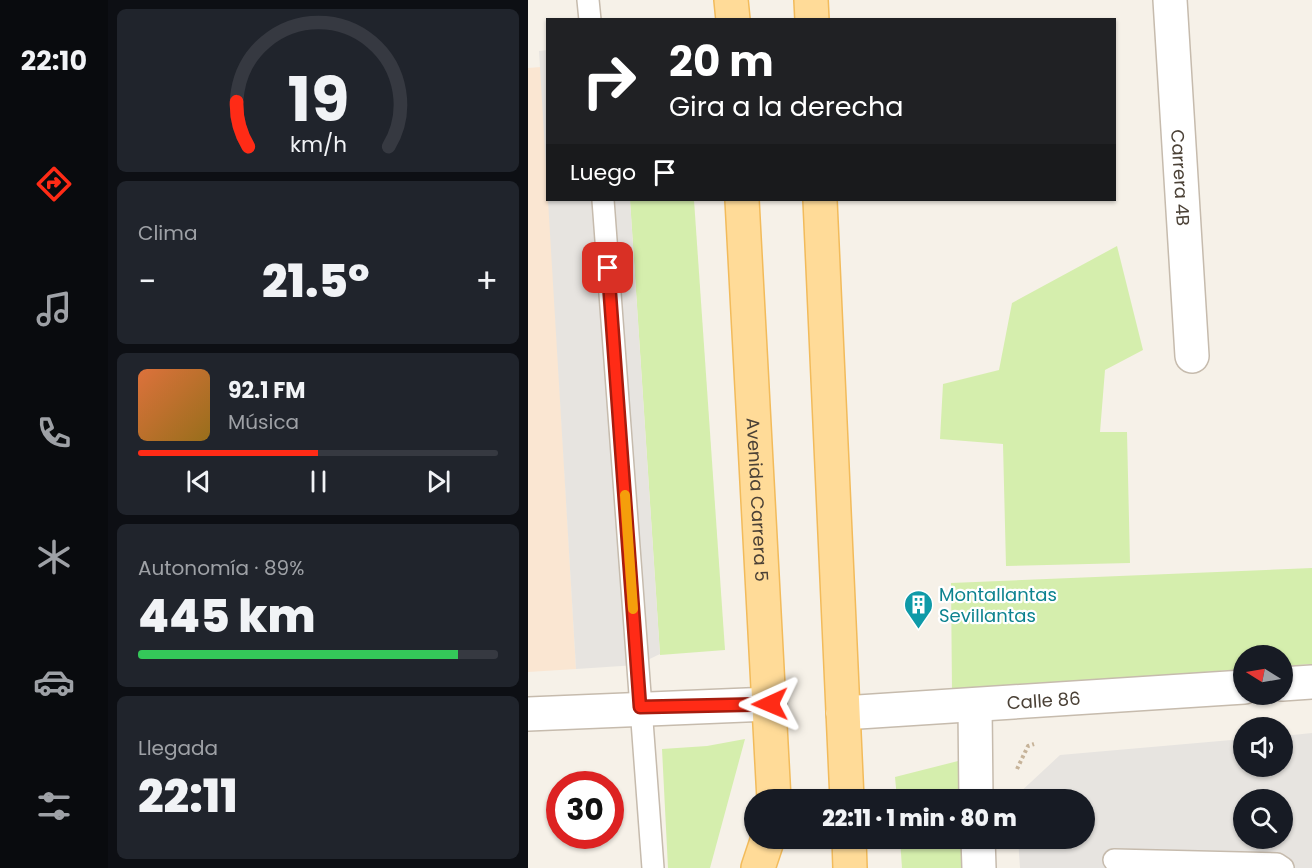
<!DOCTYPE html>
<html lang="es">
<meta charset="utf-8">
<style>
:root{--surface:#171b24;--page:#20242c;--text:#f1f3f6;--muted:#9ea1a6;--line:#363941;--accent:#ff2b16}
body{margin:0;font-family:Poppins,sans-serif;background:var(--page);color:var(--text);height:100vh;display:flex;flex-direction:column;font-size:22px;white-space:nowrap}
*{box-sizing:border-box;margin:0}
p{font-size:20px;color:var(--muted)}
.icon{flex:none;width:33px;height:33px;fill:none;stroke:currentColor;stroke-width:2;stroke-linecap:round;stroke-linejoin:round}
.map{position:relative;flex:1;overflow:hidden}
.sheet{display:flex;flex-direction:column;gap:9px;padding:9px;background:#0d0f14;width:420px}
.sheet>*{flex:none}
.banner{position:absolute;left:18px;top:18px;width:570px;height:183px;border-radius:0px;box-shadow:0 2px 4px #0004;background:#202124;color:#fff;overflow:hidden}
.needle{width:39px;rotate:281deg}
.controls{position:absolute;left:705px;top:645px;display:grid;gap:12px}
.controls a{display:grid;place-items:center;width:60px;height:60px;border-radius:50%;background:var(--surface);box-shadow:0 2px 4px #0004;font-size:30px}
.speed{position:absolute;left:18px;top:771px;display:flex;gap:12px;font-size:30px;font-weight:700;text-align:center}
.speed>*{display:grid;place-content:center;width:78px;height:78px;border-radius:50%;background:var(--surface);box-shadow:0 2px 4px #0004;line-height:1}
.speed .limit{border:9px solid #d22;background:#fff;color:#111}
.pin{position:absolute;display:grid;place-items:center;width:51px;height:51px;color:#fff;margin:-26px;border-radius:12px;box-shadow:0 3px 9px #0006}
.me{position:absolute;width:66px;margin:-33px;rotate:269deg;stroke-linejoin:round;filter:drop-shadow(0 0 4px #0008)}
.turn{display:flex;align-items:center;gap:21px;height:126px;padding:0 24px;font-size:27px}
.turn .icon{width:78px;height:78px;stroke-width:2.5}
.turn b{display:block;font-size:42px;line-height:51px}
.then{display:flex;align-items:center;height:57px;padding:0 24px;background:#0003;gap:12px;font-size:22px}
.big{font-size:45px;font-weight:800;line-height:1.1}
.sheet .tile{flex:1;display:flex;flex-direction:column;justify-content:center;gap:9px;min-width:0;padding:0 21px;border-radius:9px;background:var(--page)}
.sheet .dial{align-items:center;gap:0}
.dial svg{height:156px;overflow:visible;fill:none;stroke:var(--line);stroke-width:7;stroke-linecap:round;text-anchor:middle}
.dial text{fill:var(--text);stroke:none}
.song{display:flex;align-items:center;gap:18px}
.cover{width:72px;height:72px;border-radius:9px;background:linear-gradient(135deg,hsl(20 70% 55%),hsl(40 70% 35%))}
.played{height:6px;border-radius:3px;background:linear-gradient(90deg,var(--accent) 50%,var(--line) 50%)}
.keys{display:flex;justify-content:space-around;direction:ltr}
.heat{display:flex;justify-content:space-between;align-items:center;font-size:33px;direction:ltr}
.charge{height:9px;border-radius:4px;background:linear-gradient(90deg,#34c759 89%,var(--line) 0)}
.trip{position:absolute;left:216px;top:789px;width:351px;height:60px;border-radius:30px;background:var(--surface);box-shadow:0 2px 4px #0004;font-weight:800;line-height:60px;text-align:center}
main{display:flex;flex:1;min-height:0}
.dock{display:flex;flex-direction:column;width:108px;justify-content:space-around;align-items:center;background:#090b0e;color:var(--muted)}
.dock .icon{width:42px;height:42px}
.dock .active{color:var(--accent)}
.dock b{font-size:27px;color:var(--text)}
.map>svg:first-child{display:block}
</style>
<main>
<nav class="dock">
<b>22:10</b>
<svg class="icon active" aria-label="directions" viewBox="0 0 24 24"><path d="M12 3l9 9-9 9-9-9zM9 14v-3h6M13 9l2 2-2 2"/></svg>
<svg class="icon" aria-label="music" viewBox="0 0 24 24"><path d="M9 18V5l10-2v13"/><circle cx="6" cy="18" r="3"/><circle cx="16" cy="16" r="3"/></svg>
<svg class="icon" aria-label="phone" viewBox="0 0 24 24"><path d="M5 4h4l2 5-3 2q2 4 5 5l2-3 5 2v4C11 20 4 13 5 4z"/></svg>
<svg class="icon" aria-label="climate" viewBox="0 0 24 24"><path d="M12 3v18M4 7l16 10M4 17L20 7"/></svg>
<svg class="icon" aria-label="car" viewBox="0 0 24 24"><path d="M5 17H2v-5l4-1 3-4h7l3 4 3 1v5h-3M9 17h6M6 11h13"/><circle cx="7" cy="17" r="2"/><circle cx="17" cy="17" r="2"/></svg>
<svg class="icon" aria-label="filters" viewBox="0 0 24 24"><path d="M4 7h16M4 17h16"/><circle cx="9" cy="7" r="2"/><circle cx="15" cy="17" r="2"/></svg>
</nav>
<section class="sheet">
<div class="tile dial"><svg viewBox="0 0 100 80">
<path d="M14 69A42 42 0 1 1 86 69"/>
<path d="M14 69A42 42 0 0 1 8 46" stroke="#ff2b16"/>
<text x="50" y="56" font-size="32" font-weight="700">19</text>
<text x="50" y="72" font-size="11">km/h</text>
</svg></div>
<div class="tile"><p>Clima</p>
<div class="heat"><a>−</a><b class="big">21.5°</b><a>+</a></div>
</div>
<div class="tile">
<div class="song"><i class="cover"></i><div><b>92.1 FM</b><p>Música</p></div></div>
<div class="played"></div>
<div class="keys"><svg class="icon" aria-label="previous" viewBox="0 0 24 24"><path d="M18 5L8 12l10 7zM5 5v14"/></svg><svg class="icon" aria-label="pause" viewBox="0 0 24 24"><path d="M8 5v14M16 5v14"/></svg><svg class="icon" aria-label="next" viewBox="0 0 24 24"><path d="M6 5l10 7-10 7zM19 5v14"/></svg></div>
</div>
<div class="tile"><p>Autonomía · 89%</p><b class="big">445 km</b><div class="charge"></div></div>
<div class="tile"><p>Llegada</p><b class="big">22:11</b></div>
</section>
<div class="map">
<svg width="784" height="868" viewBox="0 0 784 868">
<rect width="100%" height="100%" fill="#f6f1e8"/>
<polygon fill="#fae6d2" points="13,67 48,669 0,672 0,68"/>
<g fill="#d5eead">
<polygon points="102,200 166,200 197,650 132,655"/>
<polygon points="589,246 615,350 577,370 572,432 599,432 602,563 478,566 475,444 412,439 415,384 471,370 484,303"/>
<polygon points="784,568 784,664 755,666 754,656 716,656 715,669 424,692 423,583"/>
<polygon points="217,739 182,868 140,868 134,749 179,746"/>
<polygon points="434,760 435,799 369,799 367,777"/>
<polygon points="372,839 436,839 437,868 374,868"/>
</g>
<g fill="#e7e4e0" fill-rule="evenodd">
<polygon points="19,50 20,50 19,184 11,51"/>
<polygon points="20,200 102,200 132,654 109,665 48,669"/>
<path d="M 784,733 L 784,868 L 492,868 L 490,839 L 556,838 L 556,800 L 488,799 L 488,796 L 532,755 L 715,739 L 716,766 L 754,766 L 755,736 ZM 716,800 L 754,800 L 754,838 L 716,838 Z"/>
</g>
<g fill="none" stroke-linecap="round" stroke-linejoin="round">
<defs>
<g id="lane">
<polyline points="60,0 62,20"/>
<polyline points="75,200 125,868"/>
<polyline points="586,860 749,864 755,868"/>
</g>
<g id="street">
<path id="s1" d="M 642,0 L 664,356"/>
<polyline points="754,684 784,682"/>
<polyline points="447,707 448,800"/>
<path id="s2" d="M 315,713 L 716,687"/>
<polyline points="0,714 242,704"/>
<polyline points="450,838 451,868"/>
</g>
<g id="primary">
<polyline points="203,0 205,20"/>
<polyline points="283,0 284,20"/>
<path id="s3" d="M 214,200 L 246,800"/>
<polyline points="292,200 319,800"/>
<polyline points="321,838 322,868"/>
<polyline points="230,868 240,838"/>
</g>
</defs>
<use href="#lane" stroke="#c6bbad" stroke-width="24"/>
<use href="#street" stroke="#c6bbad" stroke-width="36"/>
<use href="#primary" stroke="#f2bb5b" stroke-width="36"/>
<polyline stroke="#c6b399" stroke-width="4" stroke-dasharray="3 3" stroke-linecap="butt" points="489,769 500,746 506,744"/>
<use href="#lane" stroke="#fff" stroke-width="21"/>
<use href="#street" stroke="#fff" stroke-width="33"/>
<use href="#primary" stroke="#ffdb98" stroke-width="33"/>
</g>
<g fill="none" stroke-linecap="round" stroke-linejoin="round">
<defs>
<polyline id="route" points="80,268 112,707 242,704"/>
</defs>
<use href="#route" stroke="#a61c0e" stroke-width="15"/>
<use href="#route" stroke="#ff2b16" stroke-width="10"/>
<polyline stroke="#f59e0b" stroke-width="10" points="97,495 105,609"/>
</g>
<defs>
<symbol id="building-pin" viewBox="-11 -11 22 30"><path d="M0 17L-7.5 6A9.5 9.5 0 1 1 7.5 6Z" fill="#0f9aa8" stroke="#fff"/><path d="M-4-6H4V6H1V3H-1V6H-4ZM-2.5-4.3h1.7v1.8h-1.7ZM.8-4.3h1.7v1.8H.8ZM-2.5-1h1.7V.8h-1.7ZM.8-1h1.7V.8H.8Z" fill="#fff"/></symbol>
</defs>
<g fill-rule="evenodd">
<use href="#building-pin" x="374" y="588" width="33" height="45"/>
</g>
<g text-anchor="middle" dominant-baseline="central" stroke-width="4.5" stroke-linejoin="round" paint-order="stroke">
<g font-size="18" fill="#4b4136" stroke="#fff">
<text stroke="none"><textPath href="#s1" startOffset="178">Carrera 4B</textPath></text>
<text stroke="none"><textPath href="#s3" startOffset="300">Avenida Carrera 5</textPath></text>
<text stroke="none"><textPath href="#s2" startOffset="201">Calle 86</textPath></text>
</g>
<g font-size="18" fill="#0d838f" stroke="#fff" text-anchor="start">
<text x="411" y="594">Montallantas<tspan x="411" dy="21">Sevillantas</tspan></text>
</g>
</g>
</svg>
<div class="controls">
<a><svg class="needle" viewBox="-14 -14 28 28"><path d="M0-13l5 13h-10z" fill="#e53935"/><path d="M0 13l5-13h-10z" fill="#9ea1a6"/></svg></a>
<a><svg class="icon" aria-label="sound" viewBox="0 0 24 24"><path d="M4 9h4l5-4v14l-5-4H4zM17 9q2 3 0 6"/></svg></a>
<a><svg class="icon" aria-label="search" viewBox="0 0 24 24"><circle cx="10" cy="10" r="6"/><path d="M15 15l6 6"/></svg></a>
</div>
<div class="speed"><div class="limit">30</div></div>
<div class="pin" style="left:80px;top:268px;background:#d93025"><svg class="icon" aria-label="arrive" viewBox="0 0 24 24"><path d="M6 21V4h12l-3 4 3 4H6"/></svg></div>
<svg class="me" style="left:242px;top:704px" viewBox="-20 -20 40 40"><path d="M0-17L14 15 0 8-14 15z" fill="#ff2b16" stroke="#fff" stroke-width="4"/></svg>
<div class="trip">22:11 · 1 min · 80 m</div>
<div class="banner">
<div class="turn"><svg class="icon" aria-label="right" viewBox="0 0 24 24"><path d="M7 20v-9h11M14 6l5 5-5 5"/></svg><div><b>20 m</b>Gira a la derecha</div></div>
<div class="then">Luego<svg class="icon" aria-label="arrive" viewBox="0 0 24 24"><path d="M6 21V4h12l-3 4 3 4H6"/></svg></div>
</div>
</div>
</main>
